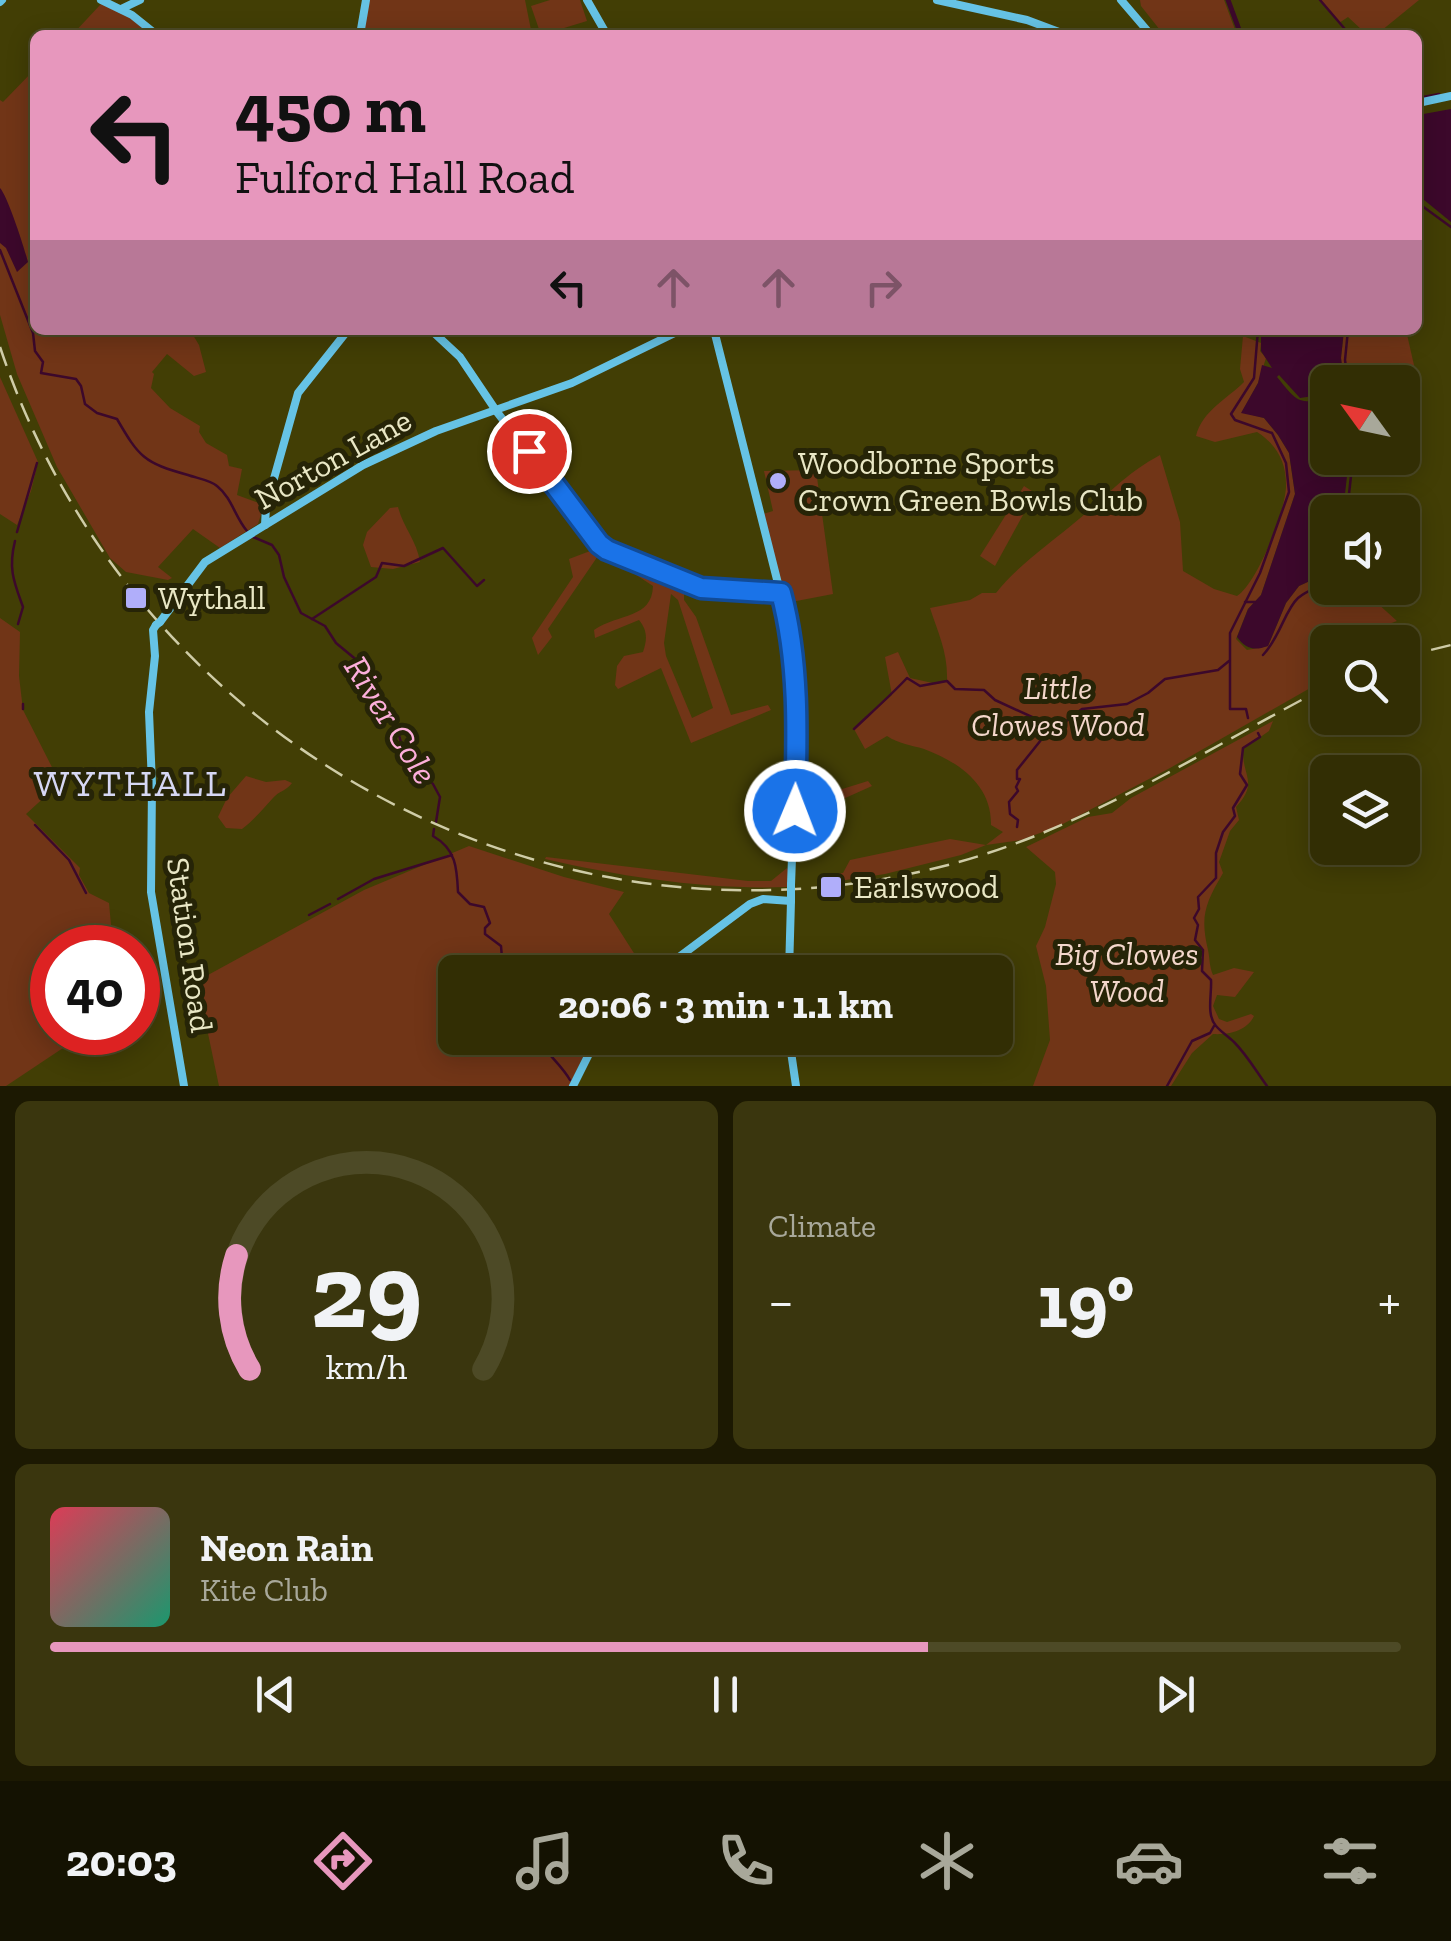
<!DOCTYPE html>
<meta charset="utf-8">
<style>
:root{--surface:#322e04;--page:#3a360e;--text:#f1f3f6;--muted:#a8a89a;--line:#4d4a26;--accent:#e797bd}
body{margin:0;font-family:"Zilla Slab",serif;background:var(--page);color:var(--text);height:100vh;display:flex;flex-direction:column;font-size:38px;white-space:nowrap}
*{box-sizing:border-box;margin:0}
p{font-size:32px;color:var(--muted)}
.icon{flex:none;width:55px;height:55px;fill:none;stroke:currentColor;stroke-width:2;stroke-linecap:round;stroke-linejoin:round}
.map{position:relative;height:1086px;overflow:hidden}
.panel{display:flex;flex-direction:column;gap:15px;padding:15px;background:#1c1902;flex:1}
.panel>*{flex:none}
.guide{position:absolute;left:30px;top:30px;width:1392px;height:305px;border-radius:15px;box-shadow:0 5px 25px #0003,0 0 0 2px var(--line);background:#e797bd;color:#111;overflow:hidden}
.needle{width:65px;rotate:303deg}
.controls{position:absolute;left:1310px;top:365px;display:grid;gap:20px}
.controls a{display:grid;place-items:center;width:110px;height:110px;border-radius:15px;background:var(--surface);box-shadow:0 5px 25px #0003,0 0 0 2px var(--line);font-size:50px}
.speed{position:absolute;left:30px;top:925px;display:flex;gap:20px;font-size:50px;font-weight:700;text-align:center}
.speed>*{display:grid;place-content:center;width:130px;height:130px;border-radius:50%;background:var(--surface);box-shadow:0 5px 25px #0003,0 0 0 2px var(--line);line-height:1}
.speed .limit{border:15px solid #d22;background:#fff;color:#111}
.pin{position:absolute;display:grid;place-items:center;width:85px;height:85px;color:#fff;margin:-42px;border:5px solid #fff;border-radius:50%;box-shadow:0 2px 10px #0007}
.me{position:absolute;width:110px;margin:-55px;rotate:1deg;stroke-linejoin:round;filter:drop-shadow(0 0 8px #0008)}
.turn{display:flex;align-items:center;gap:35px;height:210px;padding:0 40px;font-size:45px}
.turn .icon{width:130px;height:130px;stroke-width:2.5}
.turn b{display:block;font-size:70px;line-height:85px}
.lanes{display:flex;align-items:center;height:95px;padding:0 40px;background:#0003;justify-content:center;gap:50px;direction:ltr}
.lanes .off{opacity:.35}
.big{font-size:75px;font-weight:800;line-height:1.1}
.panel .card{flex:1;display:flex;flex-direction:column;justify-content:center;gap:15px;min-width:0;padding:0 35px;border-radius:15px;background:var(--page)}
.panel .dial{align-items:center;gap:0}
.dial svg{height:260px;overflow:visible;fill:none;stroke:var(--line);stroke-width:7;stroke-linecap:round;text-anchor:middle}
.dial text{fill:var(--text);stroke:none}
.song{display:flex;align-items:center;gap:30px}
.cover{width:120px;height:120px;border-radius:15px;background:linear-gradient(135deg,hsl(350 70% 55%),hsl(160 70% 35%))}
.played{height:10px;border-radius:5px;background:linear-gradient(90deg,var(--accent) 65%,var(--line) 65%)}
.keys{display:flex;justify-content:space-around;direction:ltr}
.heat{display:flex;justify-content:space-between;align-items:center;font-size:55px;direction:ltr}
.panel .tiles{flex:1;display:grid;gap:15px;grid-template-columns:1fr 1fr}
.card:last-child{grid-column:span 2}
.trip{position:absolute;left:438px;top:955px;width:575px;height:100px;border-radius:15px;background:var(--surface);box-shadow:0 5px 25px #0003,0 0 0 2px var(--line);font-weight:800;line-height:100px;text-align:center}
.menu{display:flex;height:160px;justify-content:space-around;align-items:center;background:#141202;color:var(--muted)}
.menu .icon{width:70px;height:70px}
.menu .current{color:var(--accent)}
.menu b{font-size:45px;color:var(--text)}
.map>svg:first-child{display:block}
</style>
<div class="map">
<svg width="1451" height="1086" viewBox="0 0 1451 1086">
<rect width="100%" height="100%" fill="#423e05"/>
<g fill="#713517" fill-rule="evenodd">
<polygon points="368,0 525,0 532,35 362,35"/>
<polygon points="550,0 580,0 587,21 541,35 531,6"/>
<polygon points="1140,0 1224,0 1237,35 1164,35 1141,6"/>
<polygon points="1320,0 1419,0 1376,35 1351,35 1362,30 1348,17 1339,23"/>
<polygon points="101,4 128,16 152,35 72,35"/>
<polygon points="35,69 35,330 175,330 179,333 182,330 190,330 199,345 206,372 194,376 167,354 152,372 154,374 151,388 170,408 200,426 199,432 206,443 227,455 229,466 242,469 237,495 264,505 258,524 220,548 193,529 158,567 172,578 168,580 126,572 110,558 57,467 17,374 0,315 0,100 3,102"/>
<polygon points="1344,330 1406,330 1416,374 1388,382 1344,382 1341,358"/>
<path d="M 1243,336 L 1261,343 L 1260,351 L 1266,358 L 1258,383 L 1242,412 L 1264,418 L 1278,435 L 1289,453 L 1295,494 L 1261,595 L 1248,609 L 1236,639 L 1247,650 L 1268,646 L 1286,603 L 1299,586 L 1327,573 L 1328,588 L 1361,588 L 1357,600 L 1360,605 L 1376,602 L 1397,621 L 1339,642 L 1328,642 L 1320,652 L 1323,654 L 1312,687 L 1170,768 L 1059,826 L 1021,840 L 986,845 L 961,855 L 885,874 L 833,882 L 832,874 L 843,873 L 850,860 L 950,839 L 986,845 L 1003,832 L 991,825 C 992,785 959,762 924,749 C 911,745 899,744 887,736 L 865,749 L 854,729 L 892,695 L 885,657 L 898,652 L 910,678 L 937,684 L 947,681 C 948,652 938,633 930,608 L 970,600 L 982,593 L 996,593 C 1019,564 1051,543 1079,519 C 1108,495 1125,474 1160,455 L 1180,522 L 1183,571 L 1214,589 L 1237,596 C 1257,584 1287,508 1286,484 C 1286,461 1276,444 1257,432 L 1215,442 L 1196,436 C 1202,411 1227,399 1244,382 L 1240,369 Z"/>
<polygon points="0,377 38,462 31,491 17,525 0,514"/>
<polygon points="816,470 833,594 786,603 763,514 773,511 764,471"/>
<polygon points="1024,486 1035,493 995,566 980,556"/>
<path d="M 398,507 C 403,527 417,541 420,562 L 393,569 L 371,567 L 363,545 L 367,532 L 390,508 Z"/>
<polygon points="598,548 602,550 548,629 552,637 538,655 532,638 573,577 569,559"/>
<path d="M 621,559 L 684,586 L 684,600 L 696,617 L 731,715 L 768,705 L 771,710 L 691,743 L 661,668 L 618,689 L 615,685 L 617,666 L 624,656 L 643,652 C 647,640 648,631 639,620 L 595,638 L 594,630 C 619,613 652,619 653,586 L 618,563 ZM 671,594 L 678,600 L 713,708 L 692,718 L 666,656 L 664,643 Z"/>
<polygon points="0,618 20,632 19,676 23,710 60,783 26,814 80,868 79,875 89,893 109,903 113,947 52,948 52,979 44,978 52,1004 52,1032 62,1033 66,1046 6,1086 0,1086"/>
<path d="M 1273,721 L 1269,731 L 1243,749 C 1242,777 1259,782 1236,807 L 1239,820 L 1230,831 L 1219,862 L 1223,873 C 1205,904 1200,916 1208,950 C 1210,959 1209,966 1213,975 L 1234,968 L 1254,972 L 1235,997 L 1217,995 L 1213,1006 L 1219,1019 L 1227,1022 L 1251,1014 L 1254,1016 C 1247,1031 1228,1035 1213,1034 L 1192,1053 L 1171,1086 L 1033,1086 L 1050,1040 L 1046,986 L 1036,946 L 1045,927 L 1056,884 L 1055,872 L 1026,847 L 1088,817 L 1112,813 L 1131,798 Z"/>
<polygon points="824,773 839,790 868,781 872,786 823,808 798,814 798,808 811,802 805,785"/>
<path d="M 246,776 L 266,782 L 285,780 L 292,783 C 286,791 279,791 273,798 C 262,810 254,820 242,829 L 226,828 L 218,817 L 227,798 Z"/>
<polygon points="469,846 564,877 624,892 609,914 646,972 455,972 455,1038 592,1038 569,1086 219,1086 197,981 364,890"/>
<path d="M 546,857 L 748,881 L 771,881 L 787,868 L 790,873 L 787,887 C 706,890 624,877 545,859 Z"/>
</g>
<g fill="#3c082b">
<polygon points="1451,109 1451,222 1418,195 1418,115"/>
<path d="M 0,188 C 8,197 24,247 28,262 L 17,272 L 6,248 L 0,243 Z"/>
<path d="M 1261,330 L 1344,330 L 1341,358 L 1344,382 L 1328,382 L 1327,394 L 1300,398 L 1279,375 L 1277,377 C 1296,400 1297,405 1327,399 L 1328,458 L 1349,458 L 1343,512 L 1328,512 L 1327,573 L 1299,586 L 1286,603 L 1268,646 C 1254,651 1246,649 1237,637 L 1248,609 L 1261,595 L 1295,494 L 1289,453 L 1278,435 L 1264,418 L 1241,413 L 1258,383 L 1262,365 L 1272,368 L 1261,351 Z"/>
</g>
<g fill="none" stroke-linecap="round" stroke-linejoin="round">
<g stroke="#3c082b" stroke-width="2.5">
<polyline points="1320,0 1350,35"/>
<polyline points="1418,98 1439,94"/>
<polyline points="1418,203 1451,227"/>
<path d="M 0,250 L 33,333 L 35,351 L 43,362 L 41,373 L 76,379 L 81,386 L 85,404 L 97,413 L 117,419 C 139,457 144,463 188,475 C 196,478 210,480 217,486 C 232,498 235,517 247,531"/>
<polyline points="1348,330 1345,360 1348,382"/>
<polyline points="1347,512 1353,458"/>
<polyline points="17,532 37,463"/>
<polyline points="253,537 272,545 279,555 284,577 301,613 325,626 336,643 359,662 370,691 398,732 404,753 433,784 440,797 436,822"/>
<path d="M 15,541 C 8,569 14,582 23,607 L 18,624"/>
<polyline points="1245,602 1255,602"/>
<polyline points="312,619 376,577 382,563 404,566 443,548 477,586 484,580"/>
<path d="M 1263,655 C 1280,637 1285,610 1298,598 C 1306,591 1318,587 1328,582"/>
<polyline points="23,704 23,709"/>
<polyline points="1248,718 1246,709 1230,709 1230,633 1260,573 1289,492 1286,463 1272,433 1235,420 1231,414 1254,378 1258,330"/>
<path d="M 854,729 C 872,712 891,695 907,678 L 920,686 L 947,681 L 955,689 L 984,690 L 995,700 L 1043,722 L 1065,722 L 1082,709 L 1127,704 L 1148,693 L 1165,679 L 1218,670 L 1229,661"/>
<path d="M 1258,733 L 1260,737 L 1243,748 L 1240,774 L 1247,785 L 1233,808 L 1235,816 L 1223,832 L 1216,853 L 1216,878 L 1198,897 L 1199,909 L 1194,918 L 1198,925 L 1195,940 L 1203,950 L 1202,971 L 1211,980 C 1212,994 1206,1015 1216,1026 C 1221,1032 1228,1036 1234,1042 C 1247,1055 1256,1071 1267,1086"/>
<polyline points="35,825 69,860 86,893"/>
<polyline points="1017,827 1018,820 1010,814 1009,802 1018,791 1016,787 1020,779 1017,779 1017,770 1045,735 1044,723"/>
<path d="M 434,829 L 433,836 C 456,849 457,868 458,892 L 470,904 L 484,907 L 490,923 L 485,928 L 485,934 L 501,946 L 502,958 L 507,964 L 506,972"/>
<polyline points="338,899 374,879 452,855"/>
<polyline points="309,915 330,904"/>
<path d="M 518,1038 L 525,1043 L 541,1043 C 550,1057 562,1066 570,1080"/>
<polyline points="1167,1086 1192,1041 1210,1033 1214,1026"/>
</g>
<polyline stroke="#3c082b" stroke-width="5" points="1228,0 1241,35"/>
<g stroke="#66c3e5" stroke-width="8">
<polyline points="101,0 132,15 157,35"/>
<polyline points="587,0 607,35"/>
<polyline points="937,0 1027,20 1067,35"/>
<polyline points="1121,0 1151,35"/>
<polyline points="0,2 2,0"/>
<polyline points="121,9 140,0"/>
<polyline points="360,35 366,0"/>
<polyline points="1418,103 1451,96"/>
<polyline points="431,330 460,357 497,412 602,548 701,588 781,593"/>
<polyline points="714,330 789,627 796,750 791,885"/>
<polyline points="265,525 266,507 298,393 348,330"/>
<polyline points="160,622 205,562 363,465 436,431 572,383 681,330"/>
<polyline points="156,625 153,630 155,656 149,712 152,784 151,892 184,1086"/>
<polyline points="659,972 750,904 763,899 791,901 789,972"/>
<polyline points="789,1038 796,1086"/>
<polyline points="573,1086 597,1038"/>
</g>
<g stroke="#cfcca7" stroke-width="2.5" stroke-dasharray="20 10" stroke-linecap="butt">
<path d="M 0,347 C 130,737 539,967 940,867 C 1080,832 1201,752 1328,686"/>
<polyline points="1402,657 1451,645"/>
</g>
<g stroke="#66c3e5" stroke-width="8">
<polyline points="156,625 160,622"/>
<polyline points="791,901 791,885"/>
</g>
</g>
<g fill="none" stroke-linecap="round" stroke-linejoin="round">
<defs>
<path id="route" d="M 529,451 L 599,544 L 607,550 L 701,588 L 781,593 C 800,663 797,740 795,811"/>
</defs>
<use href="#route" stroke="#114b97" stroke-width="25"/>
<use href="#route" stroke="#1a73e8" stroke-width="18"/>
</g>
<g fill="#b0aefa" stroke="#262407" stroke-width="4">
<circle cx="778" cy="481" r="10"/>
<rect x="124" y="586" width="24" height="24" rx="5"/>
<rect x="819" y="875" width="24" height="24" rx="5"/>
</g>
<g text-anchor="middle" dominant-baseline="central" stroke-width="10" stroke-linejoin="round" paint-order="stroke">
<g font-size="32" fill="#e9e7c5" stroke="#262407">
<text transform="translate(333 459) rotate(-29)">Norton Lane</text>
<text transform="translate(190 945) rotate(82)">Station Road</text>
</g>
<g font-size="32" fill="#e9e7c5" stroke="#262407" text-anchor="start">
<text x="798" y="463">Woodborne Sports<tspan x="798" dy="37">Crown Green Bowls Club</tspan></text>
<text x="158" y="598">Wythall</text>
<text x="854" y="887">Earlswood</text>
</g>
<g font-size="32" font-style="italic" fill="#f4d7cb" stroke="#262407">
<text x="1058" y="688">Little<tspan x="1058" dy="37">Clowes Wood</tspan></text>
<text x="1127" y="954">Big Clowes<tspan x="1127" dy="37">Wood</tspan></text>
</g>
<g font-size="35" font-style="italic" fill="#fcaeda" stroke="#262407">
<text transform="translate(391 720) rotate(58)">River Cole</text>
</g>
<g font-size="38" letter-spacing="2.5" fill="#d6d7f4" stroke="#262407">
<text x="131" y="783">WYTHALL</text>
</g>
</g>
</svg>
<div class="controls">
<a><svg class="needle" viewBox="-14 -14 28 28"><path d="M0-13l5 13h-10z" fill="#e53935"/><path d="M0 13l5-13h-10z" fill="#a8a89a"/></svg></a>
<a><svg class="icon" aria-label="sound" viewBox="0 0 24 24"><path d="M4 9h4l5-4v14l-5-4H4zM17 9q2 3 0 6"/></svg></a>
<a><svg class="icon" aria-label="search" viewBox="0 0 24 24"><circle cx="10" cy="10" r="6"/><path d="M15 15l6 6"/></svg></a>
<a><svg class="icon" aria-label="layers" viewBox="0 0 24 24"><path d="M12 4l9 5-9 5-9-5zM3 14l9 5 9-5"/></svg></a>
</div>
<div class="speed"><div class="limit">40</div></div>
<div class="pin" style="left:529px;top:451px;background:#d93025"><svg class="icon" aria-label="arrive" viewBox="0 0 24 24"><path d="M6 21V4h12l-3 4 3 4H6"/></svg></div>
<svg class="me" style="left:795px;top:811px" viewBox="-20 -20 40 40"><circle r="17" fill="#1a73e8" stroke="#fff" stroke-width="3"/><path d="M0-11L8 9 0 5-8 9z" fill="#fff"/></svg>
<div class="trip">20:06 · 3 min · 1.1 km</div>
<div class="guide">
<div class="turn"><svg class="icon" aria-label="left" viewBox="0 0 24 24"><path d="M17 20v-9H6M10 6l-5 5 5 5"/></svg><div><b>450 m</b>Fulford Hall Road</div></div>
<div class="lanes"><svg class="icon" aria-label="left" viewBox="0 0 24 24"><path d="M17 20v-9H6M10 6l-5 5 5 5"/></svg><svg class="icon off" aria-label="ahead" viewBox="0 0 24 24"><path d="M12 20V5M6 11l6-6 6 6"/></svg><svg class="icon off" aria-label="ahead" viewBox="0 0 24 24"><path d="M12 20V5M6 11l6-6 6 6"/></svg><svg class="icon off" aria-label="right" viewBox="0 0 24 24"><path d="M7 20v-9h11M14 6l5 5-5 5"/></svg></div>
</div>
</div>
<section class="panel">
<div class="tiles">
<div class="card dial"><svg viewBox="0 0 100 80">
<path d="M14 69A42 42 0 1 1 86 69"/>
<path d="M14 69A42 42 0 0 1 10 34" stroke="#e797bd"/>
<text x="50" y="56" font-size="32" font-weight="700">29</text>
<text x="50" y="72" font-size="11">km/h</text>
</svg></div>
<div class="card"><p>Climate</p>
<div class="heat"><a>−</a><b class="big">19°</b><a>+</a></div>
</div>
<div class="card">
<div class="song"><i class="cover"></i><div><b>Neon Rain</b><p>Kite Club</p></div></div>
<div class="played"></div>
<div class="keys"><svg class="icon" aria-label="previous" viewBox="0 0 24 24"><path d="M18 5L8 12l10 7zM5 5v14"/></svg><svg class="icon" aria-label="pause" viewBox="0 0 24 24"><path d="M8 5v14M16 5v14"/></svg><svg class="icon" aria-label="next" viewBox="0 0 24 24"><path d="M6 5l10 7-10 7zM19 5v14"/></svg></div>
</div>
</div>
</section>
<nav class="menu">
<b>20:03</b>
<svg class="icon current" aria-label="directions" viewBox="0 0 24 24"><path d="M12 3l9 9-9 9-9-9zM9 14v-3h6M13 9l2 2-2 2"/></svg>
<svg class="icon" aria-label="music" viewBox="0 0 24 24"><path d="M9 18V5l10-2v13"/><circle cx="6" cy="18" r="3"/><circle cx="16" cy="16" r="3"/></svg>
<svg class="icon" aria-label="phone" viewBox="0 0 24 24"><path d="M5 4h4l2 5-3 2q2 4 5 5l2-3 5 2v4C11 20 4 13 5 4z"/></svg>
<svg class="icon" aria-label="climate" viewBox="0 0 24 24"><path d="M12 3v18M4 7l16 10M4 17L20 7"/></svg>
<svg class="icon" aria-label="car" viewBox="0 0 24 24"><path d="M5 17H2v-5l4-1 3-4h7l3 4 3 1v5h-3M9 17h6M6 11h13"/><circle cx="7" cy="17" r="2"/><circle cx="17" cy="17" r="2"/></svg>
<svg class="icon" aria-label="filters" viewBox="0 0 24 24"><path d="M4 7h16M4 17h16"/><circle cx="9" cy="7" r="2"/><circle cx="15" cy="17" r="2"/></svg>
</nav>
